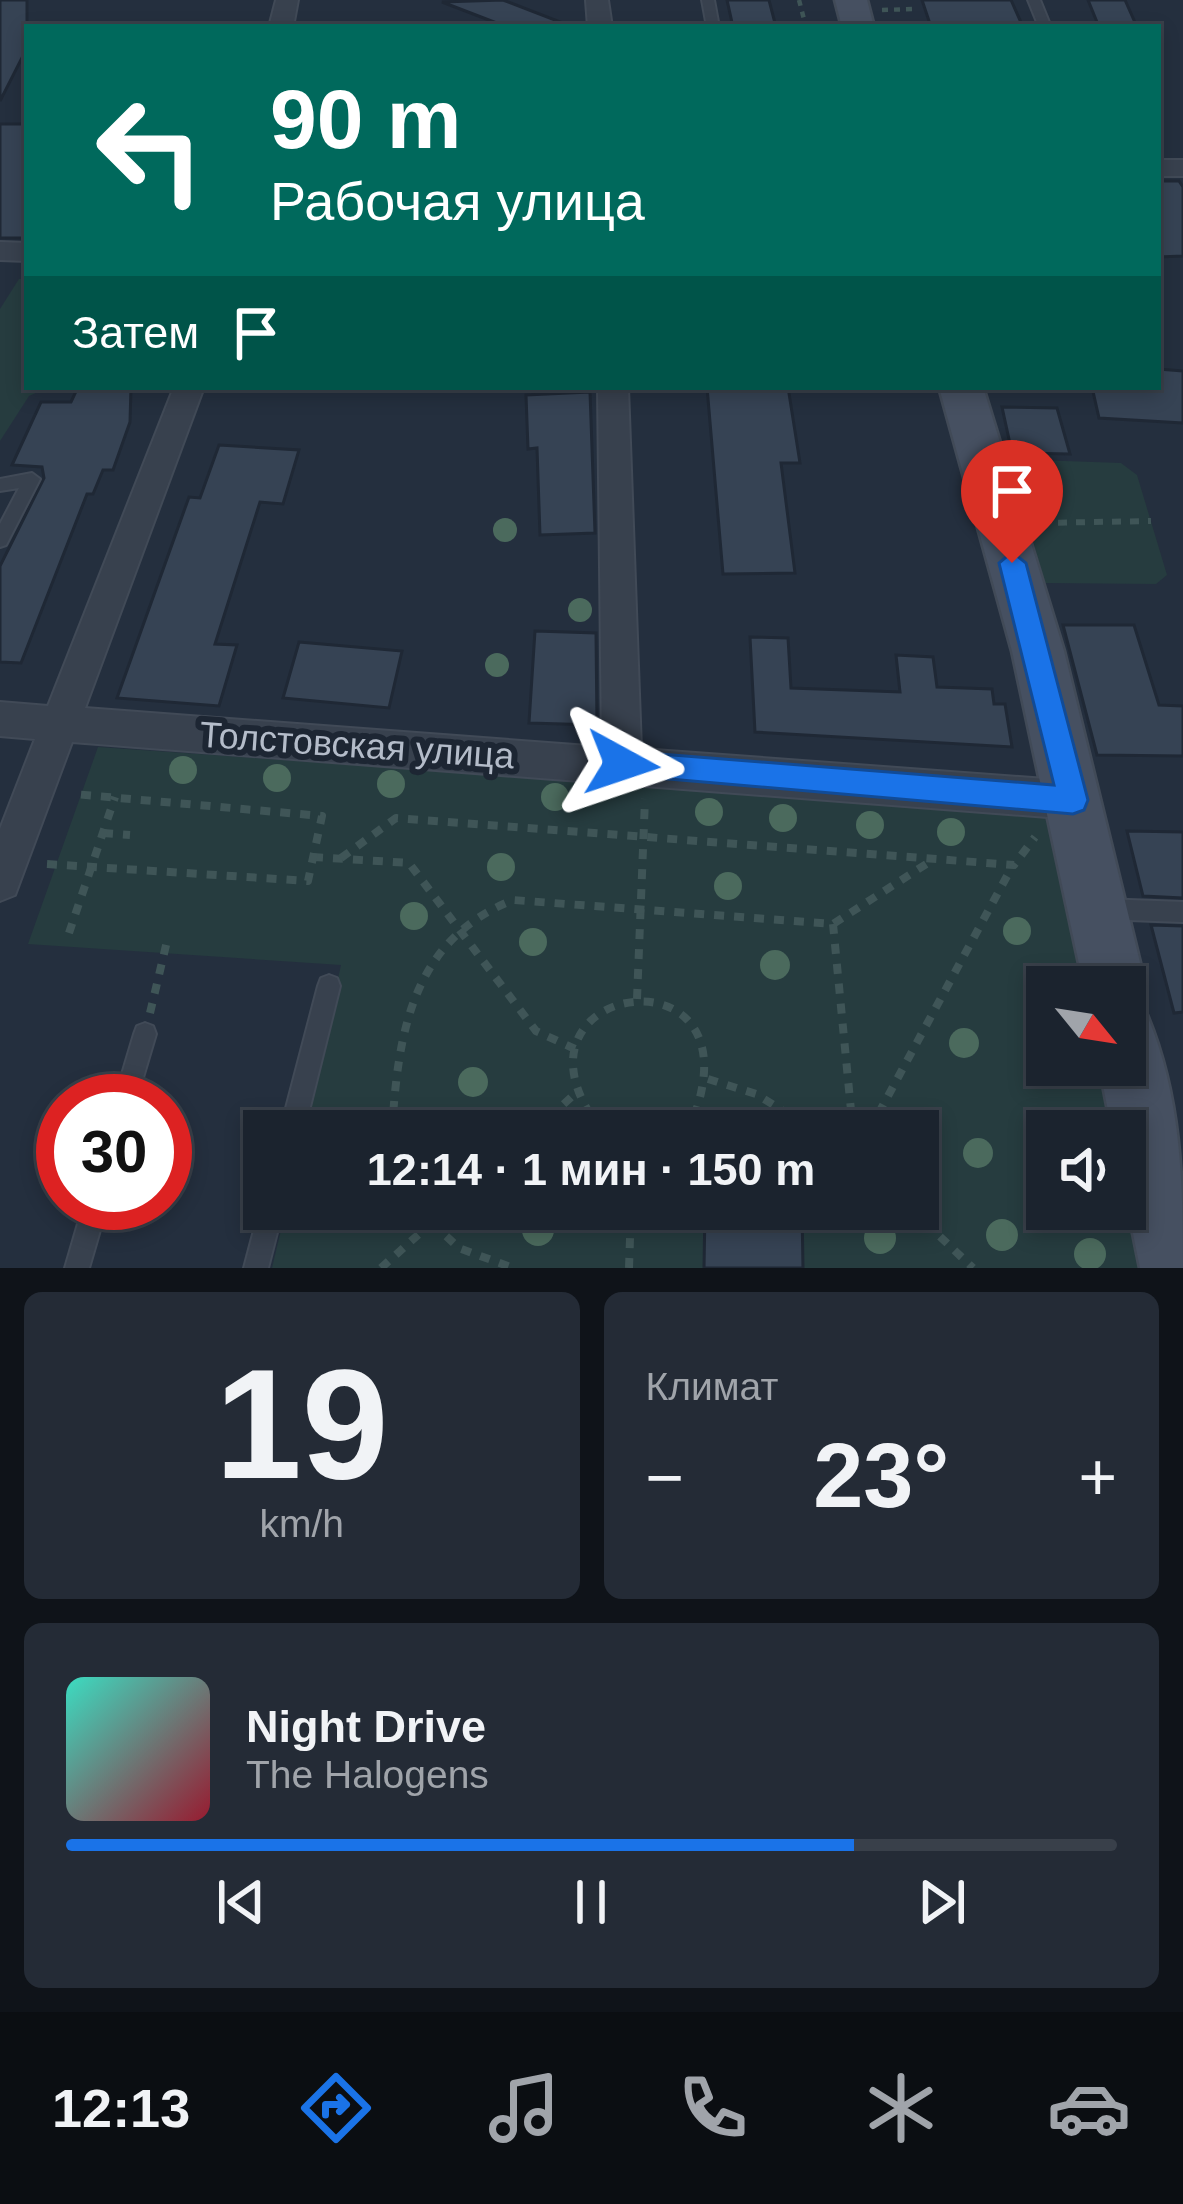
<!DOCTYPE html>
<html lang="ru">
<meta charset="utf-8">
<style>
:root{--surface:#1b232e;--page:#242b36;--text:#f1f3f6;--muted:#a0a4aa;--line:#39404a;--accent:#1a73e8}
body{margin:0;font-family:Arial,sans-serif;background:var(--page);color:var(--text);height:100vh;display:flex;flex-direction:column;font-size:45px;white-space:nowrap}
*{box-sizing:border-box;margin:0}
p{font-size:39px;color:var(--muted)}
.icon{flex:none;width:66px;height:66px;fill:none;stroke:currentColor;stroke-width:2;stroke-linecap:round;stroke-linejoin:round}
.map{position:relative;height:1268px;overflow:hidden}
.sheet{display:flex;flex-direction:column;gap:24px;padding:24px;background:#0f1319;flex:1}
.sheet>*{flex:none}
.banner{position:absolute;left:24px;top:24px;width:1137px;height:366px;border-radius:0px;box-shadow:0 6px 18px #0003,0 0 0 3px var(--line);background:#00695c;color:#fff;overflow:hidden}
.needle{width:78px;rotate:120deg}
.controls{position:absolute;left:1026px;top:966px;display:grid;gap:24px}
.controls a{display:grid;place-items:center;width:120px;height:120px;border-radius:0px;background:var(--surface);box-shadow:0 6px 18px #0003,0 0 0 3px var(--line);font-size:60px}
.speed{position:absolute;left:36px;top:1074px;display:flex;gap:24px;font-size:60px;font-weight:700;text-align:center}
.speed>*{display:grid;place-content:center;width:156px;height:156px;border-radius:50%;background:var(--surface);box-shadow:0 6px 18px #0003,0 0 0 3px var(--line);line-height:1}
.speed .limit{border:18px solid #d22;background:#fff;color:#111}
.pin{position:absolute;display:grid;place-items:center;width:102px;height:102px;color:#fff;margin:-123px -51px;border-radius:50% 50% 50% 0;rotate:-45deg;box-shadow:0 0 12px #0007}
.pin .icon{rotate:45deg}
.me{position:absolute;width:132px;margin:-66px;rotate:95deg;stroke-linejoin:round;filter:drop-shadow(0 0 9px #0008)}
.turn{display:flex;align-items:center;gap:42px;height:252px;padding:0 48px;font-size:54px}
.turn .icon{width:156px;height:156px;stroke-width:2.5}
.turn b{display:block;font-size:84px;line-height:102px}
.then{display:flex;align-items:center;height:114px;padding:0 48px;background:#0003;gap:24px;font-size:45px}
.big{font-size:90px;font-weight:600;line-height:1.1}
.sheet .tile{flex:1;display:flex;flex-direction:column;justify-content:center;gap:18px;min-width:0;padding:0 42px;border-radius:18px;background:var(--page)}
.sheet .dial{align-items:center;gap:0}
.dial b{font-size:156px;line-height:1}
.song{display:flex;align-items:center;gap:36px}
.cover{width:144px;height:144px;border-radius:18px;background:linear-gradient(135deg,hsl(170 70% 55%),hsl(350 70% 35%))}
.played{height:12px;border-radius:6px;background:linear-gradient(90deg,var(--accent) 75%,var(--line) 75%)}
.keys{display:flex;justify-content:space-around;direction:ltr}
.heat{display:flex;justify-content:space-between;align-items:center;font-size:66px;direction:ltr}
.sheet .tiles{flex:1;display:grid;gap:24px;grid-template-columns:1fr 1fr}
.tile:last-child{grid-column:span 2}
.trip{position:absolute;left:243px;top:1110px;width:696px;height:120px;border-radius:0px;background:var(--surface);box-shadow:0 6px 18px #0003,0 0 0 3px var(--line);font-weight:600;line-height:120px;text-align:center}
.tab-bar{display:flex;height:192px;justify-content:space-around;align-items:center;background:#0b0e12;color:var(--muted)}
.tab-bar .icon{width:84px;height:84px}
.tab-bar .selected{color:var(--accent)}
.tab-bar b{font-size:54px;color:var(--text)}
.map>svg:first-child{display:block}
</style>
<div class="map">
<svg width="1183" height="1268" viewBox="0 0 1183 1268">
<rect width="100%" height="100%" fill="#242f3e"/>
<g fill="#263c3f">
<polygon points="19,279 27,279 27,387 49,387 29,396 0,441 0,309"/>
<polygon points="1012,459 1121,463 1137,475 1167,575 1156,584 1044,583"/>
<polygon points="98,747 1059,814 1094,987 1047,987 1047,1065 1110,1065 1123,1131 1047,1131 1047,1209 1125,1209 1125,1140 1151,1268 272,1268 286,1209 918,1209 918,1131 304,1131 341,965 28,944"/>
</g>
<g fill="#364354" stroke="#1f2835" stroke-width="3">
<polygon points="0,0 27,0 27,48 0,101"/>
<polygon points="503,0 568,25 568,27 507,27 442,2"/>
<polygon points="727,0 769,0 776,27 733,27"/>
<polygon points="922,0 1011,0 1023,27 931,27"/>
<polygon points="1088,0 1125,0 1137,27 1099,27"/>
<rect x="0" y="124" width="27" height="114"/>
<polygon points="1158,181 1179,181 1183,187 1183,256 1158,257"/>
<polygon points="1158,369 1183,371 1183,423 1099,418 1092,387 1158,387"/>
<polygon points="78,387 131,387 130,422 113,470 103,470 93,494 87,494 21,663 0,662 0,566 44,478 42,467 12,465 41,402 71,402"/>
<polygon points="707,387 788,387 800,463 781,463 795,573 723,574"/>
<polygon points="590,392 595,533 540,535 537,448 528,449 526,395"/>
<polygon points="1002,407 1057,408 1070,454 1012,453"/>
<polygon points="219,445 299,450 283,504 260,502 215,644 237,645 219,706 117,698 189,497 200,498"/>
<polygon points="1063,625 1134,625 1159,705 1183,706 1183,756 1097,755"/>
<polygon points="535,631 596,633 597,725 529,723"/>
<polygon points="750,637 788,638 791,688 900,692 896,655 933,657 937,687 992,689 994,704 1005,704 1012,747 755,732"/>
<polygon points="299,642 402,651 389,708 283,698"/>
<polygon points="1127,831 1183,832 1183,898 1143,896"/>
<polygon points="1151,925 1183,926 1183,1012 1174,1013"/>
<polygon points="705,1209 802,1209 803,1268 704,1268"/>
</g>
<g fill="none" stroke-linecap="round" stroke-linejoin="round">
<defs>
<g id="service">
<polygon points="702,0 714,0 719,27 707,27"/>
<polygon points="1028,0 1040,0 1051,27 1039,27"/>
<polygon points="32,473 40,479 6,545 0,547 0,524 19,488 0,491 0,479"/>
<polygon points="1102,899 1183,902 1183,922 1102,919 1095,916 1092,909 1095,902"/>
<polygon points="329,975 337,978 340,986 304,1131 280,1131 318,986 321,978"/>
<polygon points="145,1023 153,1026 156,1034 136,1101 114,1101 134,1034 137,1026"/>
<polygon points="262,1200 264,1209 283,1209 268,1268 244,1268"/>
<polygon points="84,1203 108,1203 89,1268 65,1268"/>
</g>
<g id="minor">
<polygon points="276,0 298,0 293,27 269,27"/>
<polygon points="586,0 608,0 612,27 588,27"/>
<rect x="1158" y="160" width="25" height="16"/>
<polygon points="0,242 27,243 27,261 0,260"/>
<polygon points="174,387 204,387 85,708 602,747 598,387 628,387 641,749 1073,781 1087,787 1093,800 1087,813 1073,819 72,742 15,895 0,901 0,829 35,739 0,736 0,702 48,706"/>
</g>
<g id="secondary">
<polygon points="835,0 867,0 874,27 842,27"/>
<path d="M 939,387 L 983,387 L 1064,651 L 1146,987 L 1135,1010 L 1147,1015 C 1181,1096 1183,1181 1183,1268 L 1140,1268 L 1125,1194 L 1125,1131 L 1112,1131 L 1099,1065 L 1125,1065 L 1125,987 L 1084,987 L 1012,651 Z"/>
</g>
</defs>
<use href="#service" stroke="#414a57" stroke-width="4"/>
<use href="#minor" stroke="#414a57" stroke-width="4"/>
<use href="#secondary" stroke="#414a57" stroke-width="5"/>
<g stroke="#3f5557" stroke-width="4.5" stroke-dasharray="6 6" stroke-linecap="butt">
<polyline points="799,0 806,27"/>
<polyline points="882,10 914,9"/>
</g>
<polyline stroke="#3f5557" stroke-width="6" stroke-dasharray="9 9" stroke-linecap="butt" points="1040,523 1151,521"/>
<g stroke="#3f5557" stroke-width="8" stroke-dasharray="10 10" stroke-linecap="butt">
<polyline points="103,833 130,835"/>
<polyline points="313,857 409,863 536,1031 575,1049"/>
<polyline points="341,858 396,818 1014,865 1035,837"/>
<polyline points="47,864 308,881 322,816 74,794"/>
<polyline points="833,924 853,1131"/>
<polyline points="69,933 115,797"/>
<polyline points="637,999 645,799"/>
<polyline points="150,1013 167,941"/>
<polyline points="708,1079 756,1094 815,1131"/>
<path d="M 392,1131 C 398,1033 412,940 513,900 L 833,924 L 934,859"/>
<polyline points="534,1131 577,1092"/>
<path d="M 602,1131 C 483,980 774,938 688,1131"/>
<polyline points="869,1131 1013,865"/>
<polyline points="417,1209 459,1248 513,1268"/>
<polyline points="911,1209 973,1268"/>
<polyline points="381,1268 447,1209"/>
<polyline points="629,1268 631,1209"/>
</g>
<use href="#service" fill="#38414e" fill-rule="evenodd"/>
<use href="#minor" fill="#38414e" fill-rule="evenodd"/>
<use href="#secondary" fill="#465061" fill-rule="evenodd"/>
</g>
<g fill="#4b6a5d">
<circle cx="1043" cy="489" r="10"/>
<circle cx="505" cy="530" r="12"/>
<circle cx="580" cy="610" r="12"/>
<circle cx="497" cy="665" r="12"/>
<circle cx="183" cy="770" r="14"/>
<circle cx="277" cy="778" r="14"/>
<circle cx="391" cy="784" r="14"/>
<circle cx="555" cy="797" r="14"/>
<circle cx="709" cy="812" r="14"/>
<circle cx="783" cy="818" r="14"/>
<circle cx="870" cy="825" r="14"/>
<circle cx="951" cy="832" r="14"/>
<circle cx="501" cy="867" r="14"/>
<circle cx="728" cy="886" r="14"/>
<circle cx="414" cy="916" r="14"/>
<circle cx="1017" cy="931" r="14"/>
<circle cx="533" cy="942" r="14"/>
<circle cx="775" cy="965" r="15"/>
<circle cx="964" cy="1043" r="15"/>
<circle cx="473" cy="1082" r="15"/>
<circle cx="978" cy="1153" r="15"/>
<circle cx="538" cy="1230" r="16"/>
<circle cx="1002" cy="1235" r="16"/>
<circle cx="880" cy="1238" r="16"/>
<circle cx="1090" cy="1254" r="16"/>
</g>
<polygon fill="#1a73e8" stroke="#114b97" stroke-width="3" points="1012,552 1026,563 1088,800 1084,810 1073,814 612,774 608,764 612,755 622,751 1054,785 999,563"/>
<g text-anchor="middle" dominant-baseline="central" stroke-width="12" stroke-linejoin="round" paint-order="stroke">
<g font-size="36" fill="#b4bcc9" stroke="#1d2633">
<text transform="translate(357 745) rotate(4)">Толстовская улица</text>
</g>
</g>
</svg>
<div class="controls">
<a><svg class="needle" viewBox="-14 -14 28 28"><path d="M0-13l5 13h-10z" fill="#e53935"/><path d="M0 13l5-13h-10z" fill="#a0a4aa"/></svg></a>
<a><svg class="icon" aria-label="sound" viewBox="0 0 24 24"><path d="M4 9h4l5-4v14l-5-4H4zM17 9q2 3 0 6"/></svg></a>
</div>
<div class="speed"><div class="limit">30</div></div>
<div class="pin" style="left:1012px;top:563px;background:#d93025"><svg class="icon" aria-label="arrive" viewBox="0 0 24 24"><path d="M6 21V4h12l-3 4 3 4H6"/></svg></div>
<svg class="me" style="left:622px;top:764px" viewBox="-20 -20 40 40"><path d="M0-17L14 15 0 8-14 15z" fill="#1a73e8" stroke="#fff" stroke-width="4"/></svg>
<div class="trip">12:14 · 1 мин · 150 m</div>
<div class="banner">
<div class="turn"><svg class="icon" aria-label="left" viewBox="0 0 24 24"><path d="M17 20v-9H6M10 6l-5 5 5 5"/></svg><div><b>90 m</b>Рабочая улица</div></div>
<div class="then">Затем<svg class="icon" aria-label="arrive" viewBox="0 0 24 24"><path d="M6 21V4h12l-3 4 3 4H6"/></svg></div>
</div>
</div>
<section class="sheet">
<div class="tiles">
<div class="tile dial"><b>19</b><p>km/h</p></div>
<div class="tile"><p>Климат</p>
<div class="heat"><a>−</a><b class="big">23°</b><a>+</a></div>
</div>
<div class="tile">
<div class="song"><i class="cover"></i><div><b>Night Drive</b><p>The Halogens</p></div></div>
<div class="played"></div>
<div class="keys"><svg class="icon" aria-label="previous" viewBox="0 0 24 24"><path d="M18 5L8 12l10 7zM5 5v14"/></svg><svg class="icon" aria-label="pause" viewBox="0 0 24 24"><path d="M8 5v14M16 5v14"/></svg><svg class="icon" aria-label="next" viewBox="0 0 24 24"><path d="M6 5l10 7-10 7zM19 5v14"/></svg></div>
</div>
</div>
</section>
<nav class="tab-bar">
<b>12:13</b>
<svg class="icon selected" aria-label="directions" viewBox="0 0 24 24"><path d="M12 3l9 9-9 9-9-9zM9 14v-3h6M13 9l2 2-2 2"/></svg>
<svg class="icon" aria-label="music" viewBox="0 0 24 24"><path d="M9 18V5l10-2v13"/><circle cx="6" cy="18" r="3"/><circle cx="16" cy="16" r="3"/></svg>
<svg class="icon" aria-label="phone" viewBox="0 0 24 24"><path d="M5 4h4l2 5-3 2q2 4 5 5l2-3 5 2v4C11 20 4 13 5 4z"/></svg>
<svg class="icon" aria-label="climate" viewBox="0 0 24 24"><path d="M12 3v18M4 7l16 10M4 17L20 7"/></svg>
<svg class="icon" aria-label="car" viewBox="0 0 24 24"><path d="M5 17H2v-5l4-1 3-4h7l3 4 3 1v5h-3M9 17h6M6 11h13"/><circle cx="7" cy="17" r="2"/><circle cx="17" cy="17" r="2"/></svg>
</nav>
